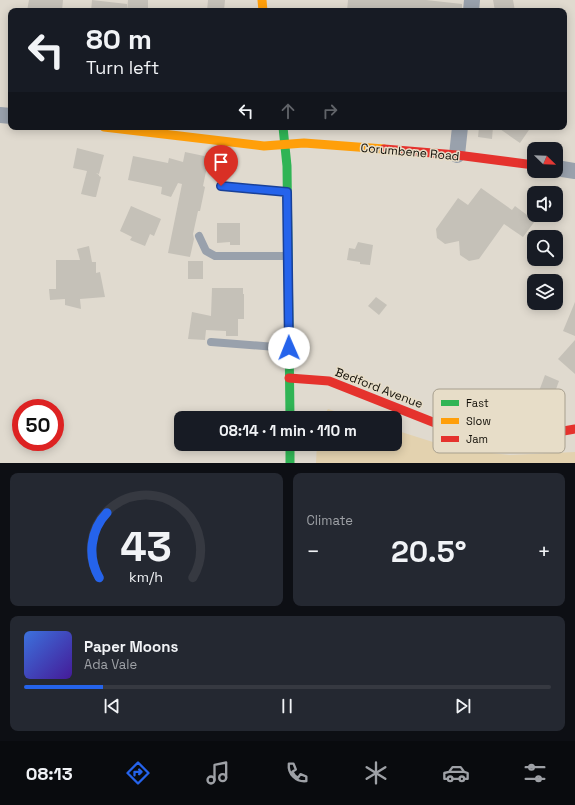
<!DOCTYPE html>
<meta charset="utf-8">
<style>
:root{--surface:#171b24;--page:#242831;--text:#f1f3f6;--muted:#9ea1a6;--line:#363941;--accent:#2563eb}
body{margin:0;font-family:"Space Grotesk",sans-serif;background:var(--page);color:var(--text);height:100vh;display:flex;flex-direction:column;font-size:15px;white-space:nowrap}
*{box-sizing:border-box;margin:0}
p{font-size:13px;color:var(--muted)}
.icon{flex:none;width:22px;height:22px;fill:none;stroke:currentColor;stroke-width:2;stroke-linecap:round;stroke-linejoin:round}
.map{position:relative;height:463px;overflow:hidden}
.sheet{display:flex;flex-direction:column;gap:10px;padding:10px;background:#0d0f14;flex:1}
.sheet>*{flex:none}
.guide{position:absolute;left:8px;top:8px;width:559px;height:122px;border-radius:8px;box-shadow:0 2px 10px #0003;background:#171b24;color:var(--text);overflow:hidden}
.needle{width:26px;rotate:113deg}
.tools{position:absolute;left:527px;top:142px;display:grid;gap:8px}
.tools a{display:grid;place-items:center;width:36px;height:36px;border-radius:8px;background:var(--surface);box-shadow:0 2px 10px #0003;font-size:20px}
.speed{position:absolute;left:12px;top:399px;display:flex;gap:8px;font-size:20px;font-weight:700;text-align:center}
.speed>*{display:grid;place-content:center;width:52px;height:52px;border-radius:50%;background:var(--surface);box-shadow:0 2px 10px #0003;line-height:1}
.speed .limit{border:6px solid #d22;background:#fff;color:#111}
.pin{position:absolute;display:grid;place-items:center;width:34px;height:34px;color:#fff;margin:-41px -17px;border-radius:50% 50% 50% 0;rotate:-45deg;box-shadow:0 0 4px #0007}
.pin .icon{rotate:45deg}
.me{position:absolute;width:44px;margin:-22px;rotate:359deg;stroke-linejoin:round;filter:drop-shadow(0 0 3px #0008)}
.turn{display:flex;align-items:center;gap:14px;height:84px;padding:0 12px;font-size:18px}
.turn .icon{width:52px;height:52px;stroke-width:2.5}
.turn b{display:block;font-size:28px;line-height:34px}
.lanes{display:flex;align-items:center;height:38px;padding:0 12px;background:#0003;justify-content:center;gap:20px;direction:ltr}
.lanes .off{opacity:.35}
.big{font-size:30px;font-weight:800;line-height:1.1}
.sheet .widget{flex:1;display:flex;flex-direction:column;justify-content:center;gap:6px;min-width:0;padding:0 14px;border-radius:8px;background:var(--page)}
.sheet .dial{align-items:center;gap:0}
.dial svg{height:104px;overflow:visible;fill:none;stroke:var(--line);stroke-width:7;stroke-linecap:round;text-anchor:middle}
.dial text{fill:var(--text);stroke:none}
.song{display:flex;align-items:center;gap:12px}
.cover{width:48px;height:48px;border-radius:6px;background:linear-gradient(135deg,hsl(220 70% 55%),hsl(260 70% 35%))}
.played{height:4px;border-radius:2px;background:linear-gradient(90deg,var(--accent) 15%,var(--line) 15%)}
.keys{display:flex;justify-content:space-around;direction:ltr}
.heat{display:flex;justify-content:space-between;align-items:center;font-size:22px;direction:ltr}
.sheet .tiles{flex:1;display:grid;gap:10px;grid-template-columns:1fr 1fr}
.widget:last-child{grid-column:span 2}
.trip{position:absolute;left:174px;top:411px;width:228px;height:40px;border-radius:8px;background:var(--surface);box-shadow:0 2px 10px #0003;font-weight:800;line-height:40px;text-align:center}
.tab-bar{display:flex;height:64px;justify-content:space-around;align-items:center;background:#090b0e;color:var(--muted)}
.tab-bar .icon{width:28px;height:28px}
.tab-bar .current{color:var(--accent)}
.tab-bar b{font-size:18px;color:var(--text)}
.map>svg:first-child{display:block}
</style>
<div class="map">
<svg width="575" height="463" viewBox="0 0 575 463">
<rect width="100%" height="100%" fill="#e0dacf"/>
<g fill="#e3d2af">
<polygon points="328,409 356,418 322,418"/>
<polygon points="395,430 455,449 510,455 575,452 575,463 316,463 317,444 395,444"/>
</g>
<g fill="#c5c1b8">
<polygon points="29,0 63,0 62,11 27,11"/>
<polygon points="92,0 127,4 127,11 91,11"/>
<polygon points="128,0 148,0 148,11 127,11"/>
<polygon points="208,0 225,0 224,11 207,11"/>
<polygon points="348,0 426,0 462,4 462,11 347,11"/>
<polygon points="493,0 513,0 515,11 495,11"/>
<polygon points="479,127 493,127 492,139 478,137"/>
<polygon points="497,127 531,127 520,143"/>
<polygon points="77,148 104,155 99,174 96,173 99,175 99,176 101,177 96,197 94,197 81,194 87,171 73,168"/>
<polygon points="185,152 209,157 203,186 205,187 200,211 198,211 193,234 194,239 190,257 168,253 182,184 178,183 171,197 161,194 162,187 128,180 133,156 168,163 169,158 183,162"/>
<polygon points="481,188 512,210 515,206 535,221 523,237 504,224 479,259 469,261 460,255 459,241 445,244 437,238 436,229 458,198 468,205"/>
<polygon points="131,206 161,219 154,236 150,234 145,246 130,240 132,237 120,231"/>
<polygon points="217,223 240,223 240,245 230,245 230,242 217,243"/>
<polygon points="358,242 373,245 370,265 360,264 360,262 347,260 349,248 355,249"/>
<polygon points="89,246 92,262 96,262 96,273 100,272 105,297 80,299 81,309 65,305 65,299 50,300 49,289 56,289 56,260 80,260 77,249"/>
<rect x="188" y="261" width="15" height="18"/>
<polygon points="212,288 243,288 243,294 244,294 244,319 238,319 238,336 226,336 226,331 206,330 205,340 188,339 192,312 211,316"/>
<polygon points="376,297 387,305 379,315 368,306"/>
<polygon points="575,302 575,336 563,331"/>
<polygon points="575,340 575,374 558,359"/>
<polygon points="545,375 559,381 552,400 538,394"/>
</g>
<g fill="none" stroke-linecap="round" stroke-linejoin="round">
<g stroke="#99a1ac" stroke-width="8">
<polyline points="221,186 287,192"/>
<polyline points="199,236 206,251 215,256 287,256"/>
<polyline points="211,342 288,348"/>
</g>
<g stroke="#99a1ac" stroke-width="16">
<polyline points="471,11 472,0"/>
<polyline points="0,115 11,116"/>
<polyline points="457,155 460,127"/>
<polyline points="556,168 575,171"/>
</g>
<g stroke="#30b455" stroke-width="9">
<polyline points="283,127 287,166 290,418"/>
<polyline points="290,444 290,463"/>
</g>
<g stroke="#ff9f0a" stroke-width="9">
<polyline points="262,0 263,11"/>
<polyline points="104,127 264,146 304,143 384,149"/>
</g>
<g stroke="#e5322d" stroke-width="9">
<polyline points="384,149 457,155 534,165"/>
<path d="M 289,378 L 329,381 L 468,436 C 504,441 539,435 575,429"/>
</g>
</g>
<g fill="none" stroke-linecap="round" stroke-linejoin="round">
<defs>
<polyline id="route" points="221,186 287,192 289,348"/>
</defs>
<use href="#route" stroke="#184099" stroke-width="10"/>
<use href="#route" stroke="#2563eb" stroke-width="7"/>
</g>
<g text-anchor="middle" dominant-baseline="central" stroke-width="3" stroke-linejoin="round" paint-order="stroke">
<g font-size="12" fill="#120f08" stroke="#e7ddc8">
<text transform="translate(410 152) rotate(5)">Corumbene Road</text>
<text transform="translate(379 388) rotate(21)">Bedford Avenue</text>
</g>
</g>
<rect x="433" y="389" width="132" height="64" rx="6" fill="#e7ddc8" stroke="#a79f8e" stroke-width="1"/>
<rect x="441" y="400" width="18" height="6" fill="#30b455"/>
<rect x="441" y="418" width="18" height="6" fill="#ff9f0a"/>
<rect x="441" y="436" width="18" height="6" fill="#e5322d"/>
<g font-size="11" fill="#120f08">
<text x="466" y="407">Fast</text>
<text x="466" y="425">Slow</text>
<text x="466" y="443">Jam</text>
</g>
</svg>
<div class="tools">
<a><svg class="needle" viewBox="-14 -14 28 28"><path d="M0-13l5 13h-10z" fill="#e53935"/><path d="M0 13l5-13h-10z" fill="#9ea1a6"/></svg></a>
<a><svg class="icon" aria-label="sound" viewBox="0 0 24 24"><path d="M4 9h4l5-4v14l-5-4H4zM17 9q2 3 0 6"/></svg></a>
<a><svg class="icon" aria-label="search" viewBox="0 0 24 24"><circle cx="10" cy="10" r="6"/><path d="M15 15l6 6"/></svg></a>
<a><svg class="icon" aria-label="layers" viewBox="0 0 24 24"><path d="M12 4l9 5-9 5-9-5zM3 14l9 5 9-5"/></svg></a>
</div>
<div class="speed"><div class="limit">50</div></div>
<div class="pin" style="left:221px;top:186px;background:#d93025"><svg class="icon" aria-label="arrive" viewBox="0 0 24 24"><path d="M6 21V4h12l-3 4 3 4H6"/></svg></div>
<svg class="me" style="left:289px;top:348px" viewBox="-20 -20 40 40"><circle r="19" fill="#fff"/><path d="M0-13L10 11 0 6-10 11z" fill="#2563eb"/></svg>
<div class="trip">08:14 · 1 min · 110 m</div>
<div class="guide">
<div class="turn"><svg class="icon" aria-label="left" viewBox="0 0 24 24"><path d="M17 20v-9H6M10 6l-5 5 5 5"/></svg><div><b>80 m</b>Turn left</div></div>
<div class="lanes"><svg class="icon" aria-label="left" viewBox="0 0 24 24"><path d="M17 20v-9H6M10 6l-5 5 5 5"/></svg><svg class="icon off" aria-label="ahead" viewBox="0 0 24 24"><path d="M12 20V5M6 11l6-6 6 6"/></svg><svg class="icon off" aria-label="right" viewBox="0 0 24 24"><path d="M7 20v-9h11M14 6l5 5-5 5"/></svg></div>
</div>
</div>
<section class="sheet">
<div class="tiles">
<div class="widget dial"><svg viewBox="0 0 100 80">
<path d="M14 69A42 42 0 1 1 86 69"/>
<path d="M14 69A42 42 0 0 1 20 19" stroke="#2563eb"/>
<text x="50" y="56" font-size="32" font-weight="700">43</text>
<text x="50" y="72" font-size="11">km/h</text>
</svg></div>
<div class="widget"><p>Climate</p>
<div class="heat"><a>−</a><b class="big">20.5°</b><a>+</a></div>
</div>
<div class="widget">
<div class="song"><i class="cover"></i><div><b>Paper Moons</b><p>Ada Vale</p></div></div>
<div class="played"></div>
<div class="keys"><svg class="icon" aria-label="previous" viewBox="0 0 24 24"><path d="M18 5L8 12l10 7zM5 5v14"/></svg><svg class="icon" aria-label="pause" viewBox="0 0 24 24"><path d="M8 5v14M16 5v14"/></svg><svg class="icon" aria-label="next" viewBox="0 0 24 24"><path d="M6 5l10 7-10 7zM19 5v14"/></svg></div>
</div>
</div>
</section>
<nav class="tab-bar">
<b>08:13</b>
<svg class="icon current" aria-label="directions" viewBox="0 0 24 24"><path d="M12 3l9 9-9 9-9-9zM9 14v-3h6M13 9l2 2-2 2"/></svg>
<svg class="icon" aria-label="music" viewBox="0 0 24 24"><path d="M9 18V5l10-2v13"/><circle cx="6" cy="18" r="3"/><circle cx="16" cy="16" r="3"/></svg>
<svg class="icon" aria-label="phone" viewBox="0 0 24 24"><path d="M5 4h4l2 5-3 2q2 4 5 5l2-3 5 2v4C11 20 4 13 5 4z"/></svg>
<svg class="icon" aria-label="climate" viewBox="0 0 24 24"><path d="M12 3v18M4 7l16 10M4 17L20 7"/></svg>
<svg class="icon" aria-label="car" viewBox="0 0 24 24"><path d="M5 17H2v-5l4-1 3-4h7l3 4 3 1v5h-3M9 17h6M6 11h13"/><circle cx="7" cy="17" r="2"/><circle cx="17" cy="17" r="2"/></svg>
<svg class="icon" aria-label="filters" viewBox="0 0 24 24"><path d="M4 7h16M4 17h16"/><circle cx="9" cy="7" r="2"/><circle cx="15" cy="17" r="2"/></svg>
</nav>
